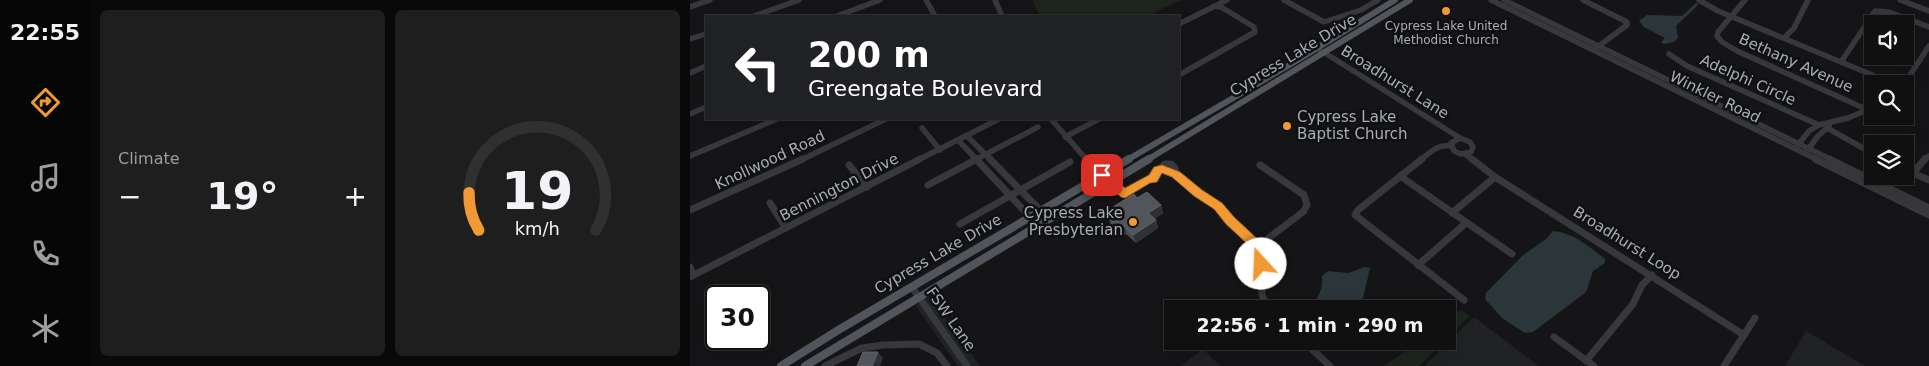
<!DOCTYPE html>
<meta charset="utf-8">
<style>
:root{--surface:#101011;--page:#1e1e1f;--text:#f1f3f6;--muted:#9c9d9f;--line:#303031;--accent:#f19934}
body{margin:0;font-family:"DejaVu Sans",sans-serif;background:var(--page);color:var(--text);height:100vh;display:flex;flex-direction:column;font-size:19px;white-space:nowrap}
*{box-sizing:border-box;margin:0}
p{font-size:16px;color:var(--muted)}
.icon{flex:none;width:28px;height:28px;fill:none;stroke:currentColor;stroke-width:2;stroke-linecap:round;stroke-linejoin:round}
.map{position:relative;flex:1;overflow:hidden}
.details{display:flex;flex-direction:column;gap:10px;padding:10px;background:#090909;width:600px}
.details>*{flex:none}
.hud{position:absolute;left:15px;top:15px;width:475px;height:105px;border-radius:0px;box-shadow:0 5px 20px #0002,0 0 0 1px var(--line);background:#202124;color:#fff;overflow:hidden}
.controls{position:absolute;left:1174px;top:15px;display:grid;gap:10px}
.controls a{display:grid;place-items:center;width:50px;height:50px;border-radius:0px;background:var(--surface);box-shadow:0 5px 20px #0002,0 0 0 1px var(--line);font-size:25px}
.speed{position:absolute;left:15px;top:285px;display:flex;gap:10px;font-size:25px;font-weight:700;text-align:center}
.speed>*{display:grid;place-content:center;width:65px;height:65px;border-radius:50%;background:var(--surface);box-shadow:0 5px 20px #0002,0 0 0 1px var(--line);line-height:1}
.speed .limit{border:2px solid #111;border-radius:8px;background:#fff;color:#111}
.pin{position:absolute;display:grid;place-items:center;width:42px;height:42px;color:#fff;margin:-21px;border-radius:10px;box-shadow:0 2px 8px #0006}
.me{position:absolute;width:55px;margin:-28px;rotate:340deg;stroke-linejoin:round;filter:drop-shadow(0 0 4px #0008)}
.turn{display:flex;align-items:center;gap:18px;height:105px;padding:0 20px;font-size:22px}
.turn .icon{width:65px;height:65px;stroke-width:2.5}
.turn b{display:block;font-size:35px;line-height:42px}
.big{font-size:38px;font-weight:700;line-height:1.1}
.details .tile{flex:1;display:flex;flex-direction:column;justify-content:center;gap:8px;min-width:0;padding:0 18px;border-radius:8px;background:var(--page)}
.details .dial{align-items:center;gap:0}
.dial svg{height:130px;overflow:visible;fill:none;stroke:var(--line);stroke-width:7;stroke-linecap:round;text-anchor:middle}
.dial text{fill:var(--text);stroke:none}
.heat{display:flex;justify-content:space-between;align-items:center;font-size:28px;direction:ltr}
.details .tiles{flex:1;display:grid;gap:10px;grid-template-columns:repeat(2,1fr)}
.trip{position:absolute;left:474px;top:300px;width:292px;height:50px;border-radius:0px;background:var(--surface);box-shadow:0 5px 20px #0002,0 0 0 1px var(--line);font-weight:700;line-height:50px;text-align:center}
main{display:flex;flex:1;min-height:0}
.tab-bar{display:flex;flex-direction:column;width:90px;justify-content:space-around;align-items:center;background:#060607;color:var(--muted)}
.tab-bar .icon{width:35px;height:35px}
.tab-bar .on{color:var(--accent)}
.tab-bar b{font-size:22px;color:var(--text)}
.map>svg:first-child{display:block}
</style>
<main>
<nav class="tab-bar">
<b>22:55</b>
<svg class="icon on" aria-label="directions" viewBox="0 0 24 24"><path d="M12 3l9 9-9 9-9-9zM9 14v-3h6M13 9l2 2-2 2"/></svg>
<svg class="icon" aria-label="music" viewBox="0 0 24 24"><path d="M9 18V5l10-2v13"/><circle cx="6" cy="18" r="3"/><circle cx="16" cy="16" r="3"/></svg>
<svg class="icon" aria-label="phone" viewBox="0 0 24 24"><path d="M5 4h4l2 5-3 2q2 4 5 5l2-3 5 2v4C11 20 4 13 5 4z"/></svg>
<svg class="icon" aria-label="climate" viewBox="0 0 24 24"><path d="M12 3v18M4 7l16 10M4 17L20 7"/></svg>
</nav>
<section class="details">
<div class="tiles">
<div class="tile"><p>Climate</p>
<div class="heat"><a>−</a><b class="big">19°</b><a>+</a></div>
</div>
<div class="tile dial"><svg viewBox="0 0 100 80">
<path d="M14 69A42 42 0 1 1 86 69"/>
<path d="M14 69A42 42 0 0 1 8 46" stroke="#f19934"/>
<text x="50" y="56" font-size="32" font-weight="700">19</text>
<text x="50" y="72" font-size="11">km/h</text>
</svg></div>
</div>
</section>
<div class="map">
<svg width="1239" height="366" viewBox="0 0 1239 366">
<rect width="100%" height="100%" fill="#151517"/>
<g fill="#212224">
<polygon points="240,297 290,366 268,366 226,306"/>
<polygon points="784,317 849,366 734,366"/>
<polygon points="1116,331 1175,366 1095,366"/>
<polygon points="513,349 530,366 491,366"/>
</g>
<g fill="#1d251d">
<polygon points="342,0 491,0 457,16 350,16"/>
<polygon points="771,310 780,316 758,338 758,321"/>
<polygon points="731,341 754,341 729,366 694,366"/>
</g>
<g fill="#2b363b">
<polygon points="1006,3 1009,4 986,26 988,38 984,42 974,44 971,42 975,38 954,27 949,21 957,15 992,16"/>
<path d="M 863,231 C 882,232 900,247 915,259 L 915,263 L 903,271 L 896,292 L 843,332 L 835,333 L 812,318 L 795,299 L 796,293 L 832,256 L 856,239 Z"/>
<path d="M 675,267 L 680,268 L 673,298 L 653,309 L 621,309 C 627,298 634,289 632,276 L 638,271 L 658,273 Z"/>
</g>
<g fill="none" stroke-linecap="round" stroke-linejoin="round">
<g stroke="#36383c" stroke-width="5.5">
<polyline points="236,0 245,16"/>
<polyline points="305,0 312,16"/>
<polyline points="594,0 634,22 671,10 688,0"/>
<polyline points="801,0 1128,160"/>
<polyline points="814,0 1142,160"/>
<polyline points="893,0 937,22 937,25 906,48"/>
<polyline points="1009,0 1028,11 1204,84"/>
<polyline points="1055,0 1028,32 1027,36 1032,42 1047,51 1178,110"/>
<polyline points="1210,0 1239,11"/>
<polyline points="0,7 20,0"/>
<polyline points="64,16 109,0"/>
<polyline points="147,16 190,0"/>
<polyline points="489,24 537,0"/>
<polyline points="1094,38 1104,28 1118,0"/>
<polyline points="0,39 16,34"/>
<polyline points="627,48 770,138"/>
<polyline points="979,54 997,66 1129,125"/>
<polyline points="1151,62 1185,11 1199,12 1239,27"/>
<polyline points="0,73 16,66"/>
<polyline points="489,75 565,32 564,27 531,7 524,6"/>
<polyline points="1214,84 1239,46"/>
<polyline points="0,114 16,107"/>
<polyline points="361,119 397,160"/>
<polyline points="232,128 250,150"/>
<polyline points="1137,128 1182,153"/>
<polyline points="277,136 301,160"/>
<polyline points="375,137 409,119"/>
<polygon points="770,138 780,142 783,147 781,152 771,154 764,151 761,143"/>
<polyline points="268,140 287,160"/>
<polyline points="1107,146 1119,131 1129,125 1158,118 1182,108"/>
<polyline points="1116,152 1128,136 1139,126"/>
<polyline points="775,154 783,160"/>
<polyline points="0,156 87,119"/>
<polyline points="111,160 196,119"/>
<polyline points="228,160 309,119"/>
<polyline points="285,160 348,127"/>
<path d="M 730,160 C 740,153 747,144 760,146"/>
<polyline points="1233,160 1239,156"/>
</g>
<g stroke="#36383c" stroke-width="7">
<polyline points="286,159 340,217"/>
<polyline points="300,159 351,211"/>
<polyline points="396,159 435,194 457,180 463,179 465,174 472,169"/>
<polyline points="732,159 668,210 665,215 774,300"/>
<polyline points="782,159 805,177 1054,335 1034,366"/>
<polyline points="1125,159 1239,215"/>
<polyline points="1139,159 1239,208"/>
<polyline points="1235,159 1223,173 1239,180"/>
<polygon points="475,164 481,164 485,168 486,175 475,171 472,167"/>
<polyline points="159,165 177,187"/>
<polyline points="486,175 528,206 571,250 572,295 579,309"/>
<polyline points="710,176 822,254"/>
<polyline points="238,185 287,159"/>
<polyline points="80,203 96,228"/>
<polyline points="0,210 113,159"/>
<polyline points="762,213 805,177"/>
<polyline points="270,224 380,162"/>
<polyline points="568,246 613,212 617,205 614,195 570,165"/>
<polyline points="728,265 776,223"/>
<polyline points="0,267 3,275"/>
<polyline points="0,277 230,159"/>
<polyline points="222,287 277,366"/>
<polyline points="1054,335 1065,318"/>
<polyline points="864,337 904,366"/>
<polyline points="613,341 640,366"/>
<polyline points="896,361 943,304 952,285 962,275"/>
<polyline points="135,366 172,348 193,345 229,344 247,353 257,366"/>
</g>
<g stroke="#52555b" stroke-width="6">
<polyline points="437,160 608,60 705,0"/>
<polyline points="457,160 720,0"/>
</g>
<g stroke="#52555b" stroke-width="8">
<polyline points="91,366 150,329 439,159"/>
<polyline points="115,366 459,159"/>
</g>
</g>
<polygon fill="#484b4f" points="447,198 471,205 473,213 464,219 466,220 468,228 446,243 436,234 432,237 421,227 419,218 421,217 418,210"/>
<g fill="#2f3134">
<polygon points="471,205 473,213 461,221 458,213"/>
<polygon points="466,220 468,228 446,243 443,235"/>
<polygon points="434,226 436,234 432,237 429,229"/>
<polygon points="188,352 193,358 190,366 182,366"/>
</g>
<g fill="#52565a" stroke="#606469">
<polygon points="457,192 471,205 458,213 466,220 443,235 434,226 429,229 419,218 424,215 418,210 444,194 447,198"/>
<polygon points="173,352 188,352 182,366 167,366"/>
</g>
<polygon fill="#f19934" stroke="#9d6322" points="472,165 490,172 512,190 532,203 544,217 575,246 578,264 576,268 571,269 567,268 565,251 536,224 524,209 504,196 482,177 472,173 467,182 460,183 435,198 431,197 406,175 412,171 416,172 435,188 459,175 464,167"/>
<g fill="#f19934" stroke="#101012" stroke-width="2">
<circle cx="756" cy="11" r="5"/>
<circle cx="597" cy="126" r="5"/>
<circle cx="443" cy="222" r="5"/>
</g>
<g text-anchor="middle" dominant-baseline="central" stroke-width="5" stroke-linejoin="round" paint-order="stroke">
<g font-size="12" fill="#a7aeb7" stroke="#101012">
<text x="756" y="26">Cypress Lake United<tspan x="756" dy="14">Methodist Church</tspan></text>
</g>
<g font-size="15" fill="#a7aeb7" stroke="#101012">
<text transform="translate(603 55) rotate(-31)">Cypress Lake Drive</text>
<text transform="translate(1106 63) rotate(24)">Bethany Avenue</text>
<text transform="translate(1058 80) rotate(24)">Adelphi Circle</text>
<text transform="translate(705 82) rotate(32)">Broadhurst Lane</text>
<text transform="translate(1025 97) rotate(26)">Winkler Road</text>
<text transform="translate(80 160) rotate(-25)">Knollwood Road</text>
<text transform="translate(149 187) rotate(-27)">Bennington Drive</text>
<text transform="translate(937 243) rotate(32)">Broadhurst Loop</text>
<text transform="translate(248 254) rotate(-30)">Cypress Lake Drive</text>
<text transform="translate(261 319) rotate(55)">FSW Lane</text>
</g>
<g font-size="15" fill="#a7aeb7" stroke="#101012" text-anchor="start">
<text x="607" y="117">Cypress Lake<tspan x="607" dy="17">Baptist Church</tspan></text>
<text x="433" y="213" text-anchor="end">Cypress Lake<tspan x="433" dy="17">Presbyterian</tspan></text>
</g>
</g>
</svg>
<div class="controls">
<a><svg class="icon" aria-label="sound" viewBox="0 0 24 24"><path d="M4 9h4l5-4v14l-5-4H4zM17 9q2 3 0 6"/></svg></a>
<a><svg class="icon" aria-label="search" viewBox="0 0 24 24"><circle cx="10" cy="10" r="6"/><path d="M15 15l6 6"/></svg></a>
<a><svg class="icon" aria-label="layers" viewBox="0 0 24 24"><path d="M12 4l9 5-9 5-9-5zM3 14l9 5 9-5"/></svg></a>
</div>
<div class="speed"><div class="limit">30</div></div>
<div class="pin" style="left:412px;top:175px;background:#d93025"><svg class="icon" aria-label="arrive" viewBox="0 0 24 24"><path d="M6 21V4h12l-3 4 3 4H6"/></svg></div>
<svg class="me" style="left:571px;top:264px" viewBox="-20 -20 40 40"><circle r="19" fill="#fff"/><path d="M0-13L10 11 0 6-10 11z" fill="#f19934"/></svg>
<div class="trip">22:56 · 1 min · 290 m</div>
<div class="hud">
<div class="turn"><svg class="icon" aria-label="left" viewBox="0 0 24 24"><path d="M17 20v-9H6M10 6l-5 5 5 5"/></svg><div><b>200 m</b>Greengate Boulevard</div></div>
</div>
</div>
</main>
